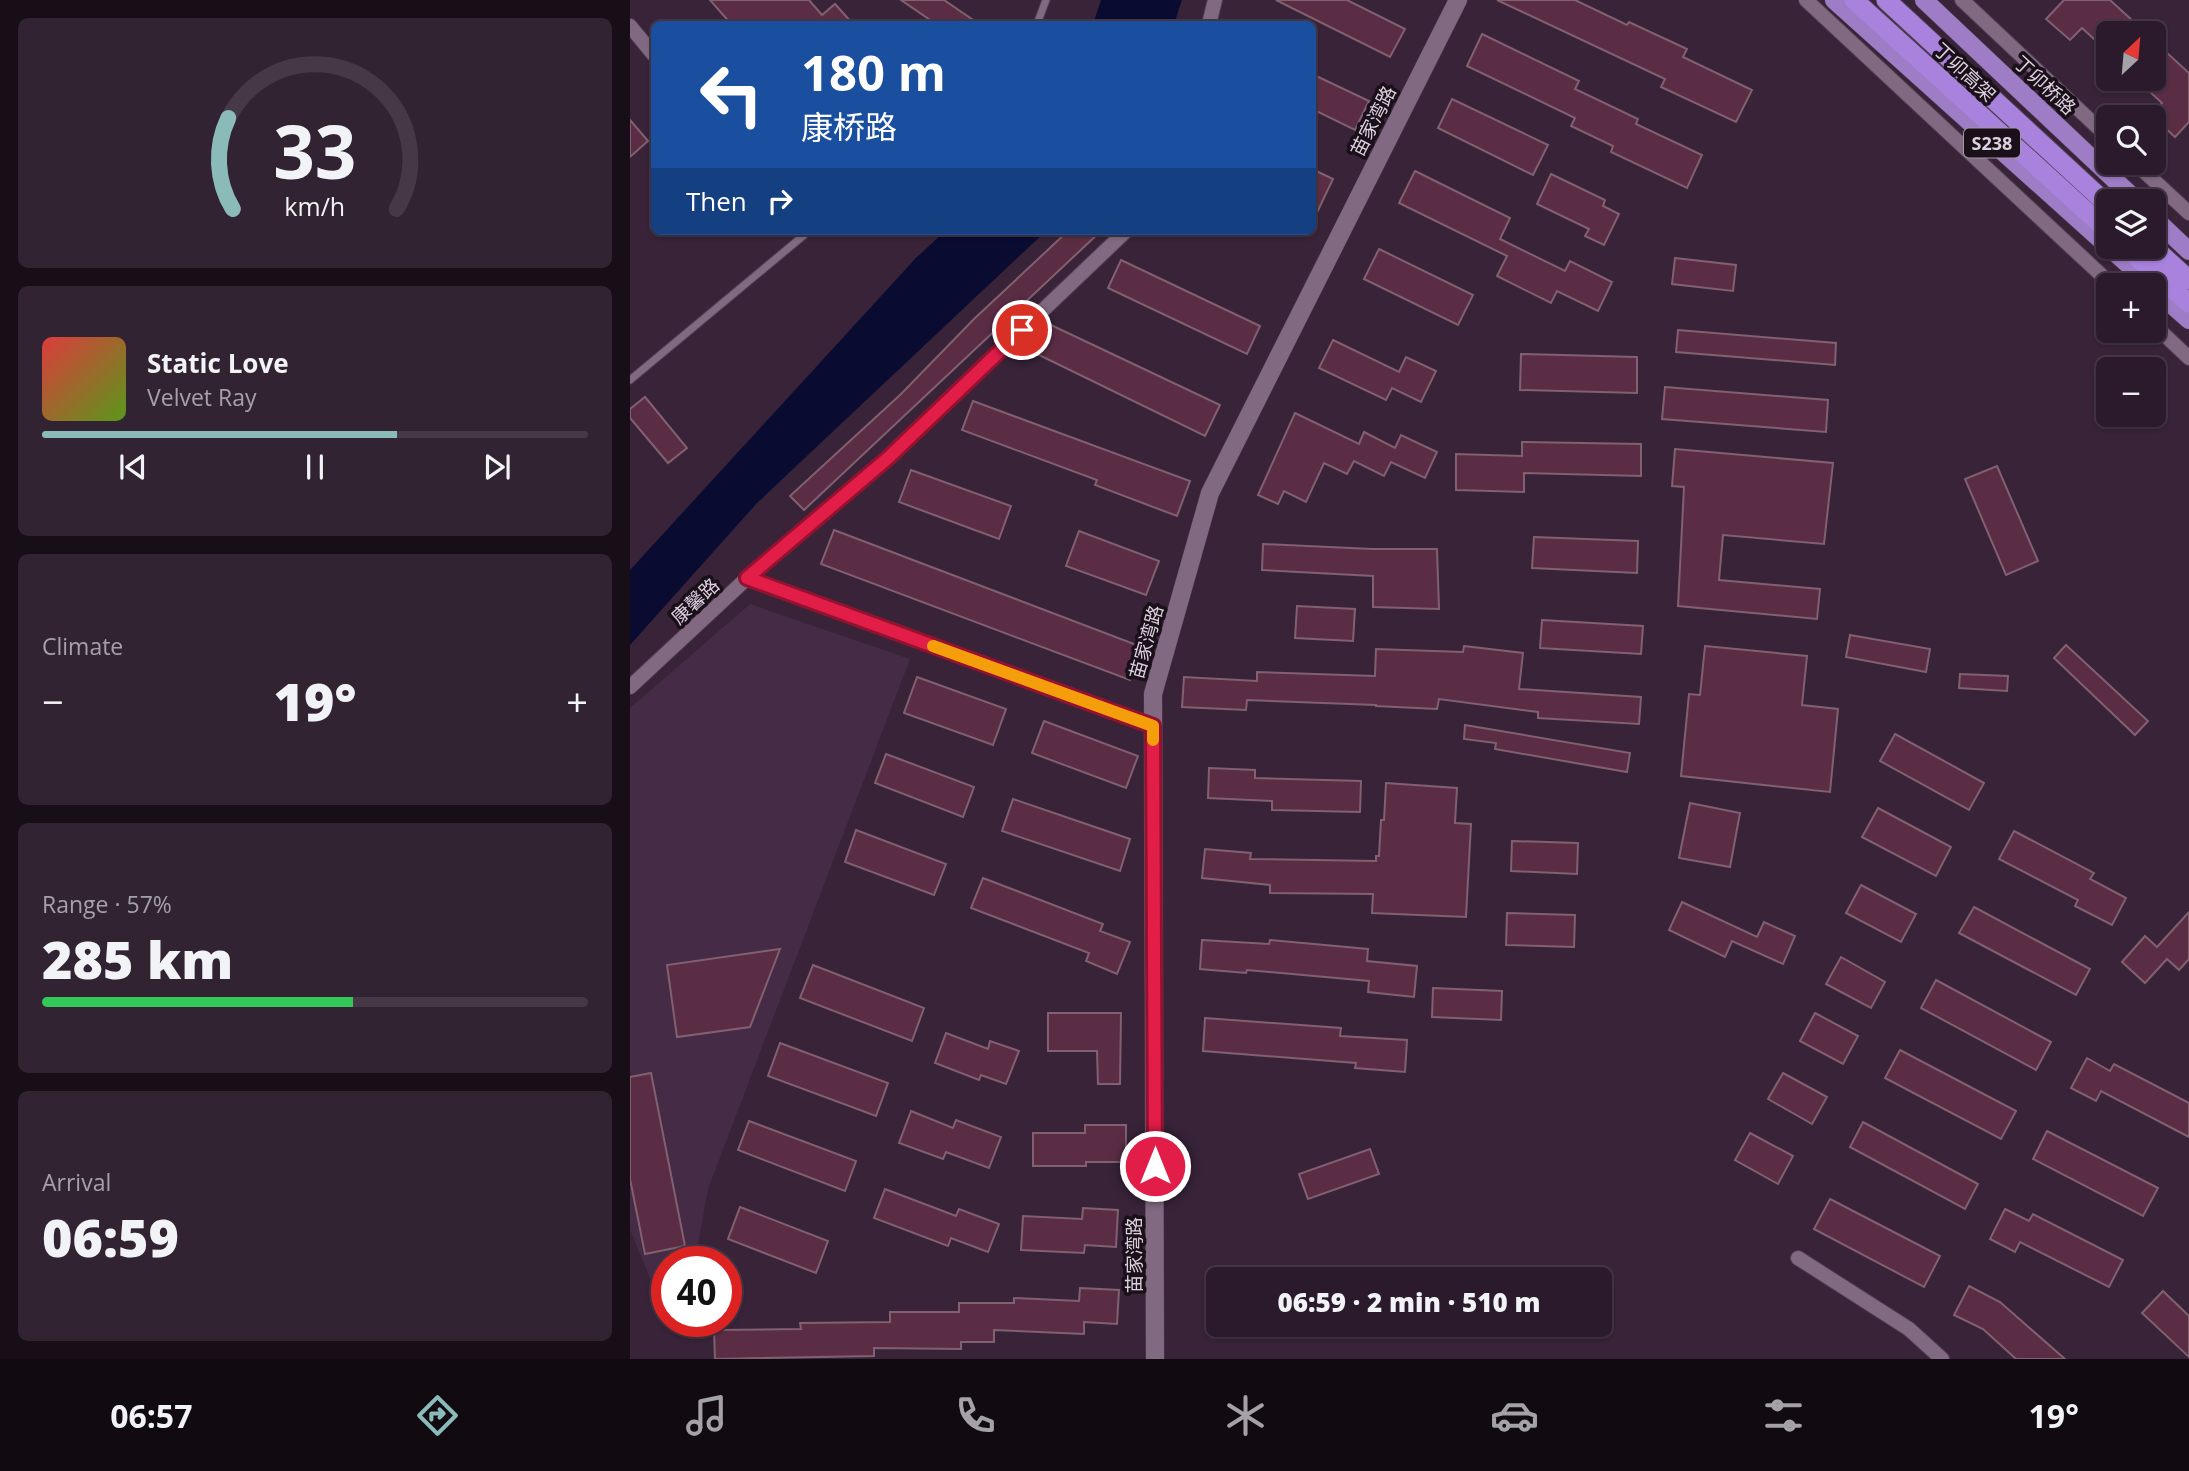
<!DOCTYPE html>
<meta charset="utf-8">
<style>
:root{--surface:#2a1a2b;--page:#322333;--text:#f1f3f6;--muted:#a5a1a9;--line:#463847;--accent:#8bbbb9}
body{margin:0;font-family:"Open Sans","Noto Sans SC",sans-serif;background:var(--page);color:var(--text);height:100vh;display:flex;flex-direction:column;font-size:26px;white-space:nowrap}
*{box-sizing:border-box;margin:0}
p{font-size:23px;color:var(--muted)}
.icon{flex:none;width:38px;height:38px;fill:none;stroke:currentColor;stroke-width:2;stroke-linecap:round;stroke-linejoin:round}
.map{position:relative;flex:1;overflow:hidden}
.sheet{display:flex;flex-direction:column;gap:18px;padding:18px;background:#170e18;width:630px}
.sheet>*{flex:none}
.top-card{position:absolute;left:21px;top:21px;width:665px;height:214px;border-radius:10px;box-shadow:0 2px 5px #0004,0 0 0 2px var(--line);background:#1a4fa0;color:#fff;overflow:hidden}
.needle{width:46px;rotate:26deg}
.controls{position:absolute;left:1466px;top:21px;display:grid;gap:14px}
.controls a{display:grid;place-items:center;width:70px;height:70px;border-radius:10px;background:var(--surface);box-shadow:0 2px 5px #0004,0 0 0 2px var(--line);font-size:35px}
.speed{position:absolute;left:21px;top:1246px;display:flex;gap:14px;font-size:35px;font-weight:700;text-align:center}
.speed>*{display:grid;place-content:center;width:91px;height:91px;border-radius:50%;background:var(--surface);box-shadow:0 2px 5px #0004,0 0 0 2px var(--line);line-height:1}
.speed .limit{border:10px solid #d22;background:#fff;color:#111}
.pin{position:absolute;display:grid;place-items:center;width:60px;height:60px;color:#fff;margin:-30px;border:4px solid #fff;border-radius:50%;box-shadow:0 2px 7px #0007}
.me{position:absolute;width:77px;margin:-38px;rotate:0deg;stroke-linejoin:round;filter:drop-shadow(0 0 5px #0008)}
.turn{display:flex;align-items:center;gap:24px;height:147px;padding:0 35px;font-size:32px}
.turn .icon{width:91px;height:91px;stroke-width:2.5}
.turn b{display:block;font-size:49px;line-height:60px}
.then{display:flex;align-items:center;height:66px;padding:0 35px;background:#0003;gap:14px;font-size:26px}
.big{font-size:52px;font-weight:800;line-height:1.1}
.sheet .tile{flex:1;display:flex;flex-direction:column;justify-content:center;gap:10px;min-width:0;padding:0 24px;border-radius:10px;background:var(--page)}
.sheet .dial{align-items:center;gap:0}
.dial svg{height:182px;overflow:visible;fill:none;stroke:var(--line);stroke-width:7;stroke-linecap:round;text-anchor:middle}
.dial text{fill:var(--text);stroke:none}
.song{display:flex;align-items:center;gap:21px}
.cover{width:84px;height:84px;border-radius:10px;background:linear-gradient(135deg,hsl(0 70% 55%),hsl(90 70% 35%))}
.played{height:7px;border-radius:4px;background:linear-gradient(90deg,var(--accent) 65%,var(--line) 65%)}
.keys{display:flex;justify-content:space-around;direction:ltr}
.heat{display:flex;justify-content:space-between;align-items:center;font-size:38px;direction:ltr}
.charge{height:10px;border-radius:5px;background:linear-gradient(90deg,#34c759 57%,var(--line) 0)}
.trip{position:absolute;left:576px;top:1267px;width:406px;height:70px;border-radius:10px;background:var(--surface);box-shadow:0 2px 5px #0004,0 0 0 2px var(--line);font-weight:800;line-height:70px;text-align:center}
.tabs{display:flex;height:112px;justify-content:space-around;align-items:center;background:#110a11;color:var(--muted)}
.tabs .icon{width:49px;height:49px}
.tabs .selected{color:var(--accent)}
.tabs b{font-size:32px;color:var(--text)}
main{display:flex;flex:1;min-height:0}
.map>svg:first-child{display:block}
</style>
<main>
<section class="sheet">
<div class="tile dial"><svg viewBox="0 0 100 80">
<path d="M14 69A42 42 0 1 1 86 69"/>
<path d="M14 69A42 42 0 0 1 12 29" stroke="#8bbbb9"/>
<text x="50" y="56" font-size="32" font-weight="700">33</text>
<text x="50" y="72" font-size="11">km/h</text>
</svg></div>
<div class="tile">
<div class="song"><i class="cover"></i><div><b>Static Love</b><p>Velvet Ray</p></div></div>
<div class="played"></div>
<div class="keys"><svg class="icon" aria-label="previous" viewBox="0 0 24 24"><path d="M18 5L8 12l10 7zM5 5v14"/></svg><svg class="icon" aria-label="pause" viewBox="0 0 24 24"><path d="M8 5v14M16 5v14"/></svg><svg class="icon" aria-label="next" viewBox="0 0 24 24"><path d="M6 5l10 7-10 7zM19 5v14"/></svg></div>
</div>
<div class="tile"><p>Climate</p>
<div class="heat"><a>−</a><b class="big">19°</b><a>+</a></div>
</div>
<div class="tile"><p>Range · 57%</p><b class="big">285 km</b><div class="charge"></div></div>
<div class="tile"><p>Arrival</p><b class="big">06:59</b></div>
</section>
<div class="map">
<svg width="1559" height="1359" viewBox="0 0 1559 1359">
<rect width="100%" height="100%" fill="#382339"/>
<polygon fill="#452b46" points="120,604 280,659 78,1189 65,1262 37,1262 37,1276 20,1278 0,1230 0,708"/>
<g fill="#0a0b31">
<polygon points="471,0 552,0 544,24 463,24"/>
<polygon points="315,231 416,231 127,503 0,645 0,570 285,259"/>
</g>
<g fill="#5b2d45" stroke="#81606f" stroke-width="2">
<polygon points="80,0 179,0 192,15 205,4 223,24 101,24"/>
<polygon points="271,0 314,0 349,24 306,24"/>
<polygon points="646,0 717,0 775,29 760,57"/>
<polygon points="867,0 945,0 997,25 999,22 1057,49 1053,57 1122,90 1106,122 1031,87 1035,79"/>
<polygon points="1434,0 1480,0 1516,33 1479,33 1479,53 1452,28 1440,40 1416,19"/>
<polygon points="852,34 949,81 945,89 1008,119 1006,124 1072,155 1057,188 981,152 983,146 941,126 945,118 837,66"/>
<polygon points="1524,41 1559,73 1559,122 1545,137 1521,115 1532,103 1506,79 1524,79"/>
<polygon points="682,74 739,101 725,130 682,109"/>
<polygon points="822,99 918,145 903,175 808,128"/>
<polygon points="0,120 18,141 0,157"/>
<polygon points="682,169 703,179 682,223"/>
<polygon points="785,171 880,218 870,239 935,271 940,261 982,282 968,311 927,291 921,303 867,276 877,256 769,203"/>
<polygon points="921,174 975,200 973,206 989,214 974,245 955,236 959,229 907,204"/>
<polygon points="438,231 471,231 174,510 160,496 271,394 344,319"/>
<polygon points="749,249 843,295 828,325 734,279"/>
<polygon points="1045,258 1106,265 1103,291 1042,284"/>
<polygon points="491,260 630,326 617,354 478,288"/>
<polygon points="421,325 590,405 575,436 407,354"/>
<polygon points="1048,330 1206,343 1205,365 1046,352"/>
<polygon points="703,340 769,372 776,357 806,371 791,402 762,388 756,400 689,368"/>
<polygon points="891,354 1007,357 1007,393 890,390"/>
<polygon points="1035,387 1198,400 1196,432 1032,419"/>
<polygon points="15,397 57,448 38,463 0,418 0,409"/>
<polygon points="343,401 560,481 547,516 465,485 467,480 332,430"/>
<polygon points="665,413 729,444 734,432 765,448 771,435 807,452 795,478 761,462 754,476 724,461 717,474 694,463 676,502 654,491 648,504 628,495"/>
<polygon points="892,442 1011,444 1011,476 894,473 894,492 826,490 826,454 892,456"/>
<polygon points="1045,449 1203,463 1194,544 1093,535 1089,580 1190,589 1187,619 1048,606 1054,487 1042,486"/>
<polygon points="1367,466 1408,561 1376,575 1335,479"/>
<polygon points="281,470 381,506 369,539 269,502"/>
<polygon points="204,530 512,647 500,680 191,564"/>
<polygon points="449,531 529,561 516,595 436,566"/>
<polygon points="904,537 1008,541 1007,573 902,568"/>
<polygon points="633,544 742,549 807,549 809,609 743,607 743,576 632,570"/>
<polygon points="667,606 725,609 723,641 665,638"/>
<polygon points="912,620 1013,626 1011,654 910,648"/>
<polygon points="1220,635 1300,649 1296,672 1216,657"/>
<polygon points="1436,645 1518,721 1505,735 1424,658"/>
<polygon points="834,646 893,653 889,689 1011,697 1009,724 908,718 908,712 809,699 807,709 746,706 746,705 617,700 616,710 552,707 554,677 627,681 627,672 745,676 746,649 833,652"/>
<polygon points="1075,646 1177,656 1172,705 1208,709 1200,792 1051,776 1059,694 1070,695"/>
<polygon points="1330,674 1378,676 1377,691 1329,688"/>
<polygon points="287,677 376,709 363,745 274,713"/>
<polygon points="414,721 508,756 496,788 402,753"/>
<polygon points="835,725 1000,753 997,772 865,749 866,743 834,739"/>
<polygon points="1265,734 1354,783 1339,810 1250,761"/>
<polygon points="256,754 344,787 333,817 245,783"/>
<polygon points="579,768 625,770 625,778 731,781 730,812 642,810 642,801 578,798"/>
<polygon points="756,783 827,788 825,823 841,824 836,917 742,913 743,894 640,893 640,885 572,878 575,849 621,853 620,859 746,861 746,856 749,856 751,820 754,820"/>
<polygon points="383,799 500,839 490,871 372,831"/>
<polygon points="1060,803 1110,813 1100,867 1049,858"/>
<polygon points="1248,808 1321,847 1306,876 1232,837"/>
<polygon points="226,830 316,864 304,895 215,862"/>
<polygon points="1384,831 1464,873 1460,879 1496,898 1482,925 1445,906 1448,900 1369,859"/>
<polygon points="882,841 948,843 947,874 881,871"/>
<polygon points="353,878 473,924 470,931 500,942 487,974 456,961 459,953 341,908"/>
<polygon points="1231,885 1286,914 1271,942 1216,913"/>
<polygon points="1052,902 1127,937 1134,922 1165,936 1153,964 1102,941 1095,957 1039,930"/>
<polygon points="1344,907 1460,969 1446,995 1329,933"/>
<polygon points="1559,912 1559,959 1549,970 1537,959 1515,983 1492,962 1515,936 1527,947"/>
<polygon points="877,913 945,915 944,947 876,945"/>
<polygon points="572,940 639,944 640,940 738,949 737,961 787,966 784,997 738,992 739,981 617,970 616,973 570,969"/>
<polygon points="150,949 120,1027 47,1037 37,965"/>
<polygon points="1211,957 1255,982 1241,1008 1196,984"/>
<polygon points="183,965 294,1008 282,1041 170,998"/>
<polygon points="1306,980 1421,1042 1406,1070 1291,1008"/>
<polygon points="803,988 872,991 871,1020 802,1017"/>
<polygon points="418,1013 491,1013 490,1084 468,1084 467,1051 418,1051"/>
<polygon points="1185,1013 1228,1036 1213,1064 1170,1041"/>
<polygon points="575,1018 711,1028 710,1036 777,1040 775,1072 725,1068 726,1063 573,1051"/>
<polygon points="316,1033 358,1049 360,1041 389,1051 376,1084 351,1075 349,1080 305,1063"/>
<polygon points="150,1043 258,1083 246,1116 138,1076"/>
<polygon points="1270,1050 1386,1111 1371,1139 1255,1078"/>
<polygon points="1457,1058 1480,1071 1484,1064 1559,1103 1559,1137 1471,1091 1466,1101 1441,1088"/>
<polygon points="21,1073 55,1246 15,1254 0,1179 0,1077"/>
<polygon points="1153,1073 1197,1097 1182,1124 1138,1099"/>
<polygon points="281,1111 323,1128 326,1120 371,1137 359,1168 316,1152 313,1159 269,1143"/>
<polygon points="119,1121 226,1161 215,1191 108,1150"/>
<polygon points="1233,1122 1348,1184 1335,1209 1220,1147"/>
<polygon points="455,1125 496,1125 496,1162 456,1162 456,1166 403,1166 403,1133 455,1133"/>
<polygon points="1417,1131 1528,1188 1513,1216 1403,1159"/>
<polygon points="1120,1133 1163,1156 1148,1184 1105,1160"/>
<polygon points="740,1149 749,1174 678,1199 669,1174"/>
<polygon points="255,1189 326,1216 329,1209 369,1224 358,1252 321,1238 318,1246 244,1218"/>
<polygon points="1200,1199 1310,1256 1294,1287 1184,1229"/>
<polygon points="110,1207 198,1241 186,1273 98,1239"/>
<polygon points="453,1208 488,1210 486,1247 455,1245 454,1253 391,1250 393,1216 452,1219"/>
<polygon points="1375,1209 1399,1221 1403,1214 1493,1260 1479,1287 1390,1242 1385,1252 1360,1239"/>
<polygon points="1339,1286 1370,1302 1435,1359 1386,1359 1353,1329 1324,1315"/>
<polygon points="450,1288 489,1290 487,1324 454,1322 454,1334 364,1330 364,1342 331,1342 331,1349 244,1348 244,1356 85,1359 84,1330 171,1329 170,1323 260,1322 260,1312 329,1312 329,1303 384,1303 384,1298 449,1301"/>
<polygon points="1533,1291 1559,1316 1559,1357 1512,1313"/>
</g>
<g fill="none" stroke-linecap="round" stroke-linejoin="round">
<defs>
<g id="service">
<polyline points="407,24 416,0"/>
<polyline points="0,380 179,231"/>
</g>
<g id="minor">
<polyline points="1176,0 1482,285"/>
<polyline points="1332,0 1479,138"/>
<polyline points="579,24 585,0"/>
<polyline points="0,26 24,55"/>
<polyline points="1505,163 1559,213"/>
<polyline points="1524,325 1559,358"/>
<polyline points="117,578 523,726"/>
<polyline points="0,687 128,568 258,458 496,231"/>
<polyline points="1168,1258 1279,1329 1312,1359"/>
</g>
<polyline id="tertiary" points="525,1359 523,694 580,493 828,0"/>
<g id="primary">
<polyline points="1204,0 1521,285"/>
<polyline points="1294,0 1507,201"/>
<polyline points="1524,218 1559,251"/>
<polyline points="1524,289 1559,320"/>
</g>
<g id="trunk">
<polyline points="1224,0 1479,232"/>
<polyline points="1256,0 1479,206"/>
<polyline points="1495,247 1559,303"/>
<polyline points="1523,247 1559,280"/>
</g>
</defs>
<use href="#service" stroke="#513f52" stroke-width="9"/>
<use href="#minor" stroke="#513f52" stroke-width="16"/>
<use href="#tertiary" stroke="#513f52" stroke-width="19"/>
<use href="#primary" stroke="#513f52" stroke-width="19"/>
<use href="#trunk" stroke="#513f52" stroke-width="21"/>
<use href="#service" stroke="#816982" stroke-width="7"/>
<use href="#minor" stroke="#816982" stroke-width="14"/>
<use href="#tertiary" stroke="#816982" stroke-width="18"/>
<use href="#primary" stroke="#9e7cc6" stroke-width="18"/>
<use href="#trunk" stroke="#a882dd" stroke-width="19"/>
</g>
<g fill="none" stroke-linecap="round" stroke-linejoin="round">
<defs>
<polyline id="route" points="392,330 258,458 117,578 523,726 525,1166"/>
</defs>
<use href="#route" stroke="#92132f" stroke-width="18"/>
<use href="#route" stroke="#e11d48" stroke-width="12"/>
<polyline stroke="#f59e0b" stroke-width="12" points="303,646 523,726 523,740"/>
</g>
<g text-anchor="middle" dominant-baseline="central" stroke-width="7" stroke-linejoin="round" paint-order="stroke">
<rect fill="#1a101a" stroke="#a397a4" stroke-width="2" x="1334" y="128.5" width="56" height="29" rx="5"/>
<g font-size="18" font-weight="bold" fill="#ded1df">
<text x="1362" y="143">S238</text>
</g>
<g font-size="19" fill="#ded1df" stroke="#1a101a">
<text transform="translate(1335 72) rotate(43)">丁卯高架</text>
<text transform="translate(1415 85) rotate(43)">丁卯桥路</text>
<text transform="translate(743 121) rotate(-63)">苗家湾路</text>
<text transform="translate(65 601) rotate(-43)">康馨路</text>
<text transform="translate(516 642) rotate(-74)">苗家湾路</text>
<text transform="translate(504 1255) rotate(-90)">苗家湾路</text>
</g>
</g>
</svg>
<div class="controls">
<a><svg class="needle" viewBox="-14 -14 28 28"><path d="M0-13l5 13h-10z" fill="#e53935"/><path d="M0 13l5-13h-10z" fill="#a5a1a9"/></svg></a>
<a><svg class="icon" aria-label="search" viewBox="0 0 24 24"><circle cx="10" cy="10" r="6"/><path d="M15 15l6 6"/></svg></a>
<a><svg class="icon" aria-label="layers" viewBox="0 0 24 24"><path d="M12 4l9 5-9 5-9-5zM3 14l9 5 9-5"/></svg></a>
<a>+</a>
<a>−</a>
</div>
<div class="speed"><div class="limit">40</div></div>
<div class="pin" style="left:392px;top:330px;background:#d93025"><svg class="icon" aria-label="arrive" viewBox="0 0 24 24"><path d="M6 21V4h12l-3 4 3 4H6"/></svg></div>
<svg class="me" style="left:525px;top:1166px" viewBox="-20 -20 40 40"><circle r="17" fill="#e11d48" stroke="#fff" stroke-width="3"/><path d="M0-11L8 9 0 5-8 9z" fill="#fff"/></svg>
<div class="trip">06:59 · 2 min · 510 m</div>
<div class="top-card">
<div class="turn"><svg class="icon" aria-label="left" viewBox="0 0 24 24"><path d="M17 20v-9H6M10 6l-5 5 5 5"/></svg><div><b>180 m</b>康桥路</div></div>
<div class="then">Then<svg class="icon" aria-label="right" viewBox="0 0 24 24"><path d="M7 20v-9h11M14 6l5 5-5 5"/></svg></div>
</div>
</div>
</main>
<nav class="tabs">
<b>06:57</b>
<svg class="icon selected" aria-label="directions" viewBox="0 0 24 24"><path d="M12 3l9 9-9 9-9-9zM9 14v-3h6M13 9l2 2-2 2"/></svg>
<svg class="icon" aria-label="music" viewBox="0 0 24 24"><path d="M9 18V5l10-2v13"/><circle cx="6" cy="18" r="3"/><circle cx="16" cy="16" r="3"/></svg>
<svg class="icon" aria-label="phone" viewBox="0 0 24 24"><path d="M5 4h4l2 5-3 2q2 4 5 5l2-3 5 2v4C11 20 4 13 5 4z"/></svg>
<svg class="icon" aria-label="climate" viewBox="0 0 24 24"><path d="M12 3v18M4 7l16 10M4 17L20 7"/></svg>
<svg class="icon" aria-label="car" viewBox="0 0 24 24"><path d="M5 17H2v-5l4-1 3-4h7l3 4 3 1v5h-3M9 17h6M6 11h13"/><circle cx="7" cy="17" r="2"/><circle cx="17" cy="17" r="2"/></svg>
<svg class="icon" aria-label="filters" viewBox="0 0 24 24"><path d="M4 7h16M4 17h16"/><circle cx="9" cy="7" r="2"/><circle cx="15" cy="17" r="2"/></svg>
<b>19°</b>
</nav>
